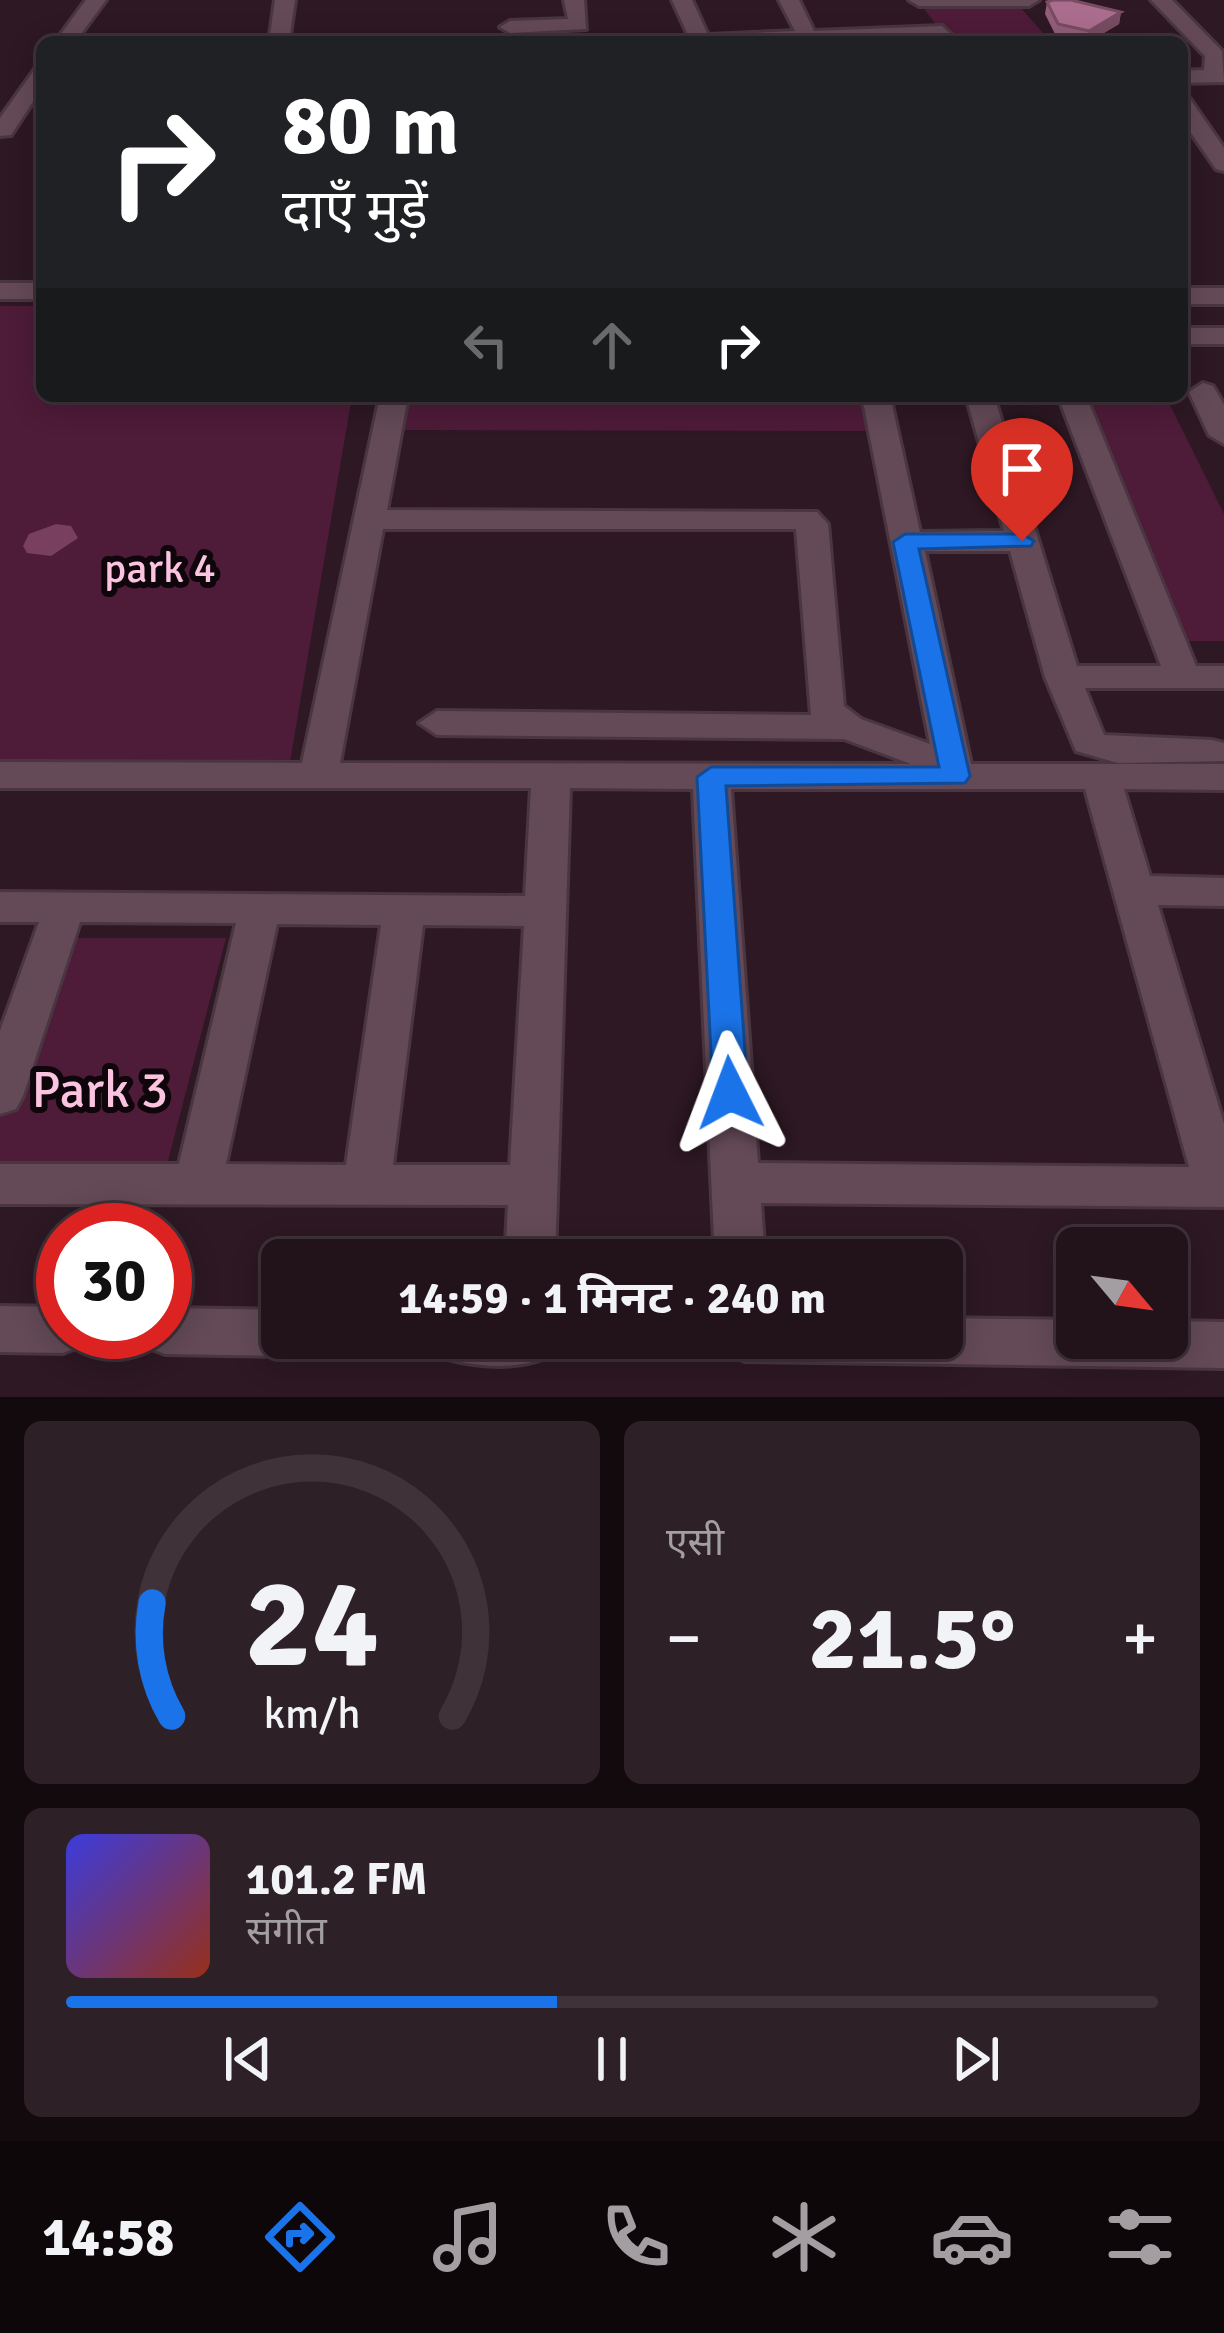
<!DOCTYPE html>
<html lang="hi">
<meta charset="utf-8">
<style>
:root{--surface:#22121a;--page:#2e2027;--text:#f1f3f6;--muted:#a29ea2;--line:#3f3239;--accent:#1a73e8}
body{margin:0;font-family:Signika,"Noto Sans Devanagari",sans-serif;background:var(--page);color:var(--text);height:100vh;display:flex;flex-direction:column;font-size:45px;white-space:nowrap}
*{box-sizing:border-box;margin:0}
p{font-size:39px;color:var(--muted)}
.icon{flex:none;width:66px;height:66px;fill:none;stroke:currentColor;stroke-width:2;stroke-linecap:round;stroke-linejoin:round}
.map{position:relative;height:1397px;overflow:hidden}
.details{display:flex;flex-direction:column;gap:24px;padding:24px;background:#130a0e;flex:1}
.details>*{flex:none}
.banner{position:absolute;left:36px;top:36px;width:1152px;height:366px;border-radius:18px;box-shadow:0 6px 30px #0003,0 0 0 3px var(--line);background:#202124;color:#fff;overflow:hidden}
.needle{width:78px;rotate:119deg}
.fabs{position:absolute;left:1056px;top:1227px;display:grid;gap:24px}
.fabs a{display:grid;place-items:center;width:132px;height:132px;border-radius:18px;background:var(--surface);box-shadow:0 6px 30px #0003,0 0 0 3px var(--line);font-size:60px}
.speed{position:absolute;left:36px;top:1203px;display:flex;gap:24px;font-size:60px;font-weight:700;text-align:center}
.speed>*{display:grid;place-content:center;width:156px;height:156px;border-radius:50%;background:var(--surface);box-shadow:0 6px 30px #0003,0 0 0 3px var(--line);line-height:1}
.speed .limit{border:18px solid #d22;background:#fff;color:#111}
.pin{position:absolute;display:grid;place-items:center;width:102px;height:102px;color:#fff;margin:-123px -51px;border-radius:50% 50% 50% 0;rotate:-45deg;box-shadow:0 0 12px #0007}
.pin .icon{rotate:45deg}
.me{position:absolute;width:132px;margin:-66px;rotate:357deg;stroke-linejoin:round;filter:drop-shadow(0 0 9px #0008)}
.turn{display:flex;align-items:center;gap:42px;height:252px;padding:0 48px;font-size:54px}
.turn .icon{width:156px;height:156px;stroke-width:2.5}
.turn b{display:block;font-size:84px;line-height:102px}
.lanes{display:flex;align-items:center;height:114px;padding:0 48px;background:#0003;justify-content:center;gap:60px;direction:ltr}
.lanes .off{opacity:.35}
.big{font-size:90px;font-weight:700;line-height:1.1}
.details .widget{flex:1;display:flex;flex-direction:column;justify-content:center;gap:18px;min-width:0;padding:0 42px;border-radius:18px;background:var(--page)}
.details .dial{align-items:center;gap:0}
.dial svg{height:312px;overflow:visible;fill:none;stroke:var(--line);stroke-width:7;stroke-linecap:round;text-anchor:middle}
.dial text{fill:var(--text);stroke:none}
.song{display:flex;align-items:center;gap:36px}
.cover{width:144px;height:144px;border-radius:18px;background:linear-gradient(135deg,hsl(240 70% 55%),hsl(10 70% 35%))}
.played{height:12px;border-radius:6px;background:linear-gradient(90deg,var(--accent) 45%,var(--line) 45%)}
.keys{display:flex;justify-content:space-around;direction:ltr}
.heat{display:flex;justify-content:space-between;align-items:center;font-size:66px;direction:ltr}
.details .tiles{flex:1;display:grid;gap:24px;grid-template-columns:1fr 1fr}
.widget:last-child{grid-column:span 2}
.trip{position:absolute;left:261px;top:1239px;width:702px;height:120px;border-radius:18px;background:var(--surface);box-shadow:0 6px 30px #0003,0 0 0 3px var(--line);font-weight:700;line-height:120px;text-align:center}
.dock{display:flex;height:192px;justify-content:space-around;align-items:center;background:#0e070a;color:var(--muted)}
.dock .icon{width:84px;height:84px}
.dock .active{color:var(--accent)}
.dock b{font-size:54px;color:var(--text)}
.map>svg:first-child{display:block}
</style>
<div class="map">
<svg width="1224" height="1397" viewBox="0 0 1224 1397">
<rect width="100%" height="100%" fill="#2d1823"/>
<g fill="#4e1b39">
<polygon points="1021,8 1051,42 950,42 924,9"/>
<polygon points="0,306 42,306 42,396 352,396 289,768 0,765"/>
<polygon points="394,396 876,396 883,431 387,430"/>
<polygon points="1088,402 1169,403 1224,514 1224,641 1185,641"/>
<polygon points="61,938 226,938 162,1184 0,1176 0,1118"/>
</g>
<polygon fill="#793f5f" points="56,524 71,526 78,538 51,556 27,553 23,546 29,534"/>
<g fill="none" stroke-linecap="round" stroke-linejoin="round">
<defs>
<g id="minor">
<polygon points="86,0 106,0 75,42 55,42"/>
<polygon points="275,0 295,0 289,42 269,42"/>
<polygon points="564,0 584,0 586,29 510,33 500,27 510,21 568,19"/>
<polygon points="672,0 692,0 708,35 795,31 779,0 799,0 814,31 942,26 959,42 658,42 688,35"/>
<polygon points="909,0 1039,0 1029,6 919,6"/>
<polygon points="1151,0 1172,0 1222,51 1224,82 1182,83 1182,71 1204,70 1205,56"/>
<polygon points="42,67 42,88 11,135 0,136 0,118 35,69"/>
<polygon points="1182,98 1190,99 1224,148 1224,171 1216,169 1182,120"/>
<rect x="0" y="283" width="42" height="16"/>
<rect x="1182" y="288" width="42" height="16"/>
<rect x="1182" y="328" width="42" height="16"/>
<polygon points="1203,383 1213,386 1224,405 1224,444 1209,435 1189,392"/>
<path d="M 380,396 L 408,396 L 387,510 L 817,512 L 828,524 L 844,706 L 861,719 L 930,744 L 862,396 L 890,396 L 920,532 L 1004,531 L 966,396 L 994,396 L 1077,666 L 1161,666 L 1058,396 L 1086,396 L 1196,666 L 1224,666 L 1224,688 L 1085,688 L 1104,735 L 1212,740 L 1224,743 L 1224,761 L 1118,763 L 1076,751 L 1045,677 L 1010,551 L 925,551 L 971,764 L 1224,764 L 1224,790 L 1124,789 L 1150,876 L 1224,878 L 1224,906 L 1158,905 L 1224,1124 L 1224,1207 L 761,1203 L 765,1260 L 715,1260 L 693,789 L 570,788 L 555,1260 L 505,1260 L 508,1205 L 0,1204 L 0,1164 L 179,1164 L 236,923 L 80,922 L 23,1096 L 16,1109 L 0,1114 L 0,1031 L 39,922 L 0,922 L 0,892 L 525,896 L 531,788 L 0,788 L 0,762 L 302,763 ZM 383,529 L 796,529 L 811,715 L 437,711 L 419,723 L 437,735 L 844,739 L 911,764 L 340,763 ZM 731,789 L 1085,789 L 1189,1167 L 758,1163 ZM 277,924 L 381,925 L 346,1165 L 226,1164 ZM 423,925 L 524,926 L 510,1165 L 393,1165 Z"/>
<polygon points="0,1306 63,1307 63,1332 88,1332 81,1346 63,1353 0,1352"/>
<polygon points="165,1308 282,1310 282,1338 305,1338 300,1349 282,1356 165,1354 147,1347 140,1332 165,1332"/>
<polygon points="942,1318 1077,1320 1077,1338 1167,1338 1167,1321 1224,1322 1224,1368 745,1361 727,1354 719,1338 942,1338"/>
<path d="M 425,1338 L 551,1338 L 542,1359 C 511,1371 464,1366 433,1354 Z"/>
</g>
</defs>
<use href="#minor" stroke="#4a3640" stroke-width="6"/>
<use href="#minor" fill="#644a57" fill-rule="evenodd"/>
</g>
<polygon fill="#935e7a" points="1047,2 1121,12 1119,24 1089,42 1056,36 1045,14"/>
<polygon fill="#784c63" points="1121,12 1119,24 1087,42 1089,31"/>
<polygon fill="#ab6d8e" stroke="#784c63" stroke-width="3" points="1053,0 1071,0 1121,12 1089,31 1058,24 1047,2"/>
<polygon fill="#1a73e8" stroke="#114b97" stroke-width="3" points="1022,534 1034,541 1031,546 919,549 970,776 965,783 726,786 748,1093 743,1103 718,1103 713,1093 697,777 711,767 939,767 893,542 905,534"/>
<g text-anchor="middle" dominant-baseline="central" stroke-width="12" stroke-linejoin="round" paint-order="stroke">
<g font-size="42" fill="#fac3df" stroke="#0f060b">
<text x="160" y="568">park 4</text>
</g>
<g font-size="51" fill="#fac3df" stroke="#0f060b">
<text x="100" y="1090">Park 3</text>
</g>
</g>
</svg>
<div class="fabs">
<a><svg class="needle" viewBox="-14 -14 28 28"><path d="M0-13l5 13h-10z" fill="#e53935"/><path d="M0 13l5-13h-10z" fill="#a29ea2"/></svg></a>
</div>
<div class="speed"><div class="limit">30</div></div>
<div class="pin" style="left:1022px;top:541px;background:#d93025"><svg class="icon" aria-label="arrive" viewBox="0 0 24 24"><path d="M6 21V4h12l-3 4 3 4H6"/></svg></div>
<svg class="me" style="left:730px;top:1093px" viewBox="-20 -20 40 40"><path d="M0-17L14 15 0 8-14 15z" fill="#1a73e8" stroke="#fff" stroke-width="4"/></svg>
<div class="trip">14:59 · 1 मिनट · 240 m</div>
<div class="banner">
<div class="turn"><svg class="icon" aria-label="right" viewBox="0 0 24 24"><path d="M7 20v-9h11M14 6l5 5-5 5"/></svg><div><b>80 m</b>दाएँ मुड़ें</div></div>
<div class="lanes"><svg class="icon off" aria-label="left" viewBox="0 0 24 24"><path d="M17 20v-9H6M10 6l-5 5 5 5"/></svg><svg class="icon off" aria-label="ahead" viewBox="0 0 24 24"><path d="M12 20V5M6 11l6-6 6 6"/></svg><svg class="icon" aria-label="right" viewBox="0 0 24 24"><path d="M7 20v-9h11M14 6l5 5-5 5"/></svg></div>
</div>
</div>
<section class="details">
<div class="tiles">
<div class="widget dial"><svg viewBox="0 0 100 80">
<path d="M14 69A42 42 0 1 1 86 69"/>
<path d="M14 69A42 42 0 0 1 9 40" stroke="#1a73e8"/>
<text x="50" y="56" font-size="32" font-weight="700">24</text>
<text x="50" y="72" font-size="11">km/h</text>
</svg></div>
<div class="widget"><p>एसी</p>
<div class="heat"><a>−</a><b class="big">21.5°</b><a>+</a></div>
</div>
<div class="widget">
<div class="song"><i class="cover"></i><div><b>101.2 FM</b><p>संगीत</p></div></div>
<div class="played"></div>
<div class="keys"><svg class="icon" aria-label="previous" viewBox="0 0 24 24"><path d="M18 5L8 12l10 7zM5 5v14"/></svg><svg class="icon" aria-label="pause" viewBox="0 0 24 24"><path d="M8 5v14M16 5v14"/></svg><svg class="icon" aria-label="next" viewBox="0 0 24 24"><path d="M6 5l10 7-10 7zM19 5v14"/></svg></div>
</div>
</div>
</section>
<nav class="dock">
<b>14:58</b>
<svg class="icon active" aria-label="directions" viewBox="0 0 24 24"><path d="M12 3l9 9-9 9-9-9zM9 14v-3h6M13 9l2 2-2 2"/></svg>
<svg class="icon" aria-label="music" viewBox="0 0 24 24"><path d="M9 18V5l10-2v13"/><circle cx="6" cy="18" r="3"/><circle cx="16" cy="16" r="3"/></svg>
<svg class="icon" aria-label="phone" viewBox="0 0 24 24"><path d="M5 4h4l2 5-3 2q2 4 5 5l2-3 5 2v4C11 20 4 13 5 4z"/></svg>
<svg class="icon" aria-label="climate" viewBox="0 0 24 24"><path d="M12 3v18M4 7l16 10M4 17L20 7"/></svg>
<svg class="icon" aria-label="car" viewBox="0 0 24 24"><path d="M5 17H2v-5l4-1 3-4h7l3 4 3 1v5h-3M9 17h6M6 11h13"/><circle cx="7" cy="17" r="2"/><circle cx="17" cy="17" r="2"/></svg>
<svg class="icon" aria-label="filters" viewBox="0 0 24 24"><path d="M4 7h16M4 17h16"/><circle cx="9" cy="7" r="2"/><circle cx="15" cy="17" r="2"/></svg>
</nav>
